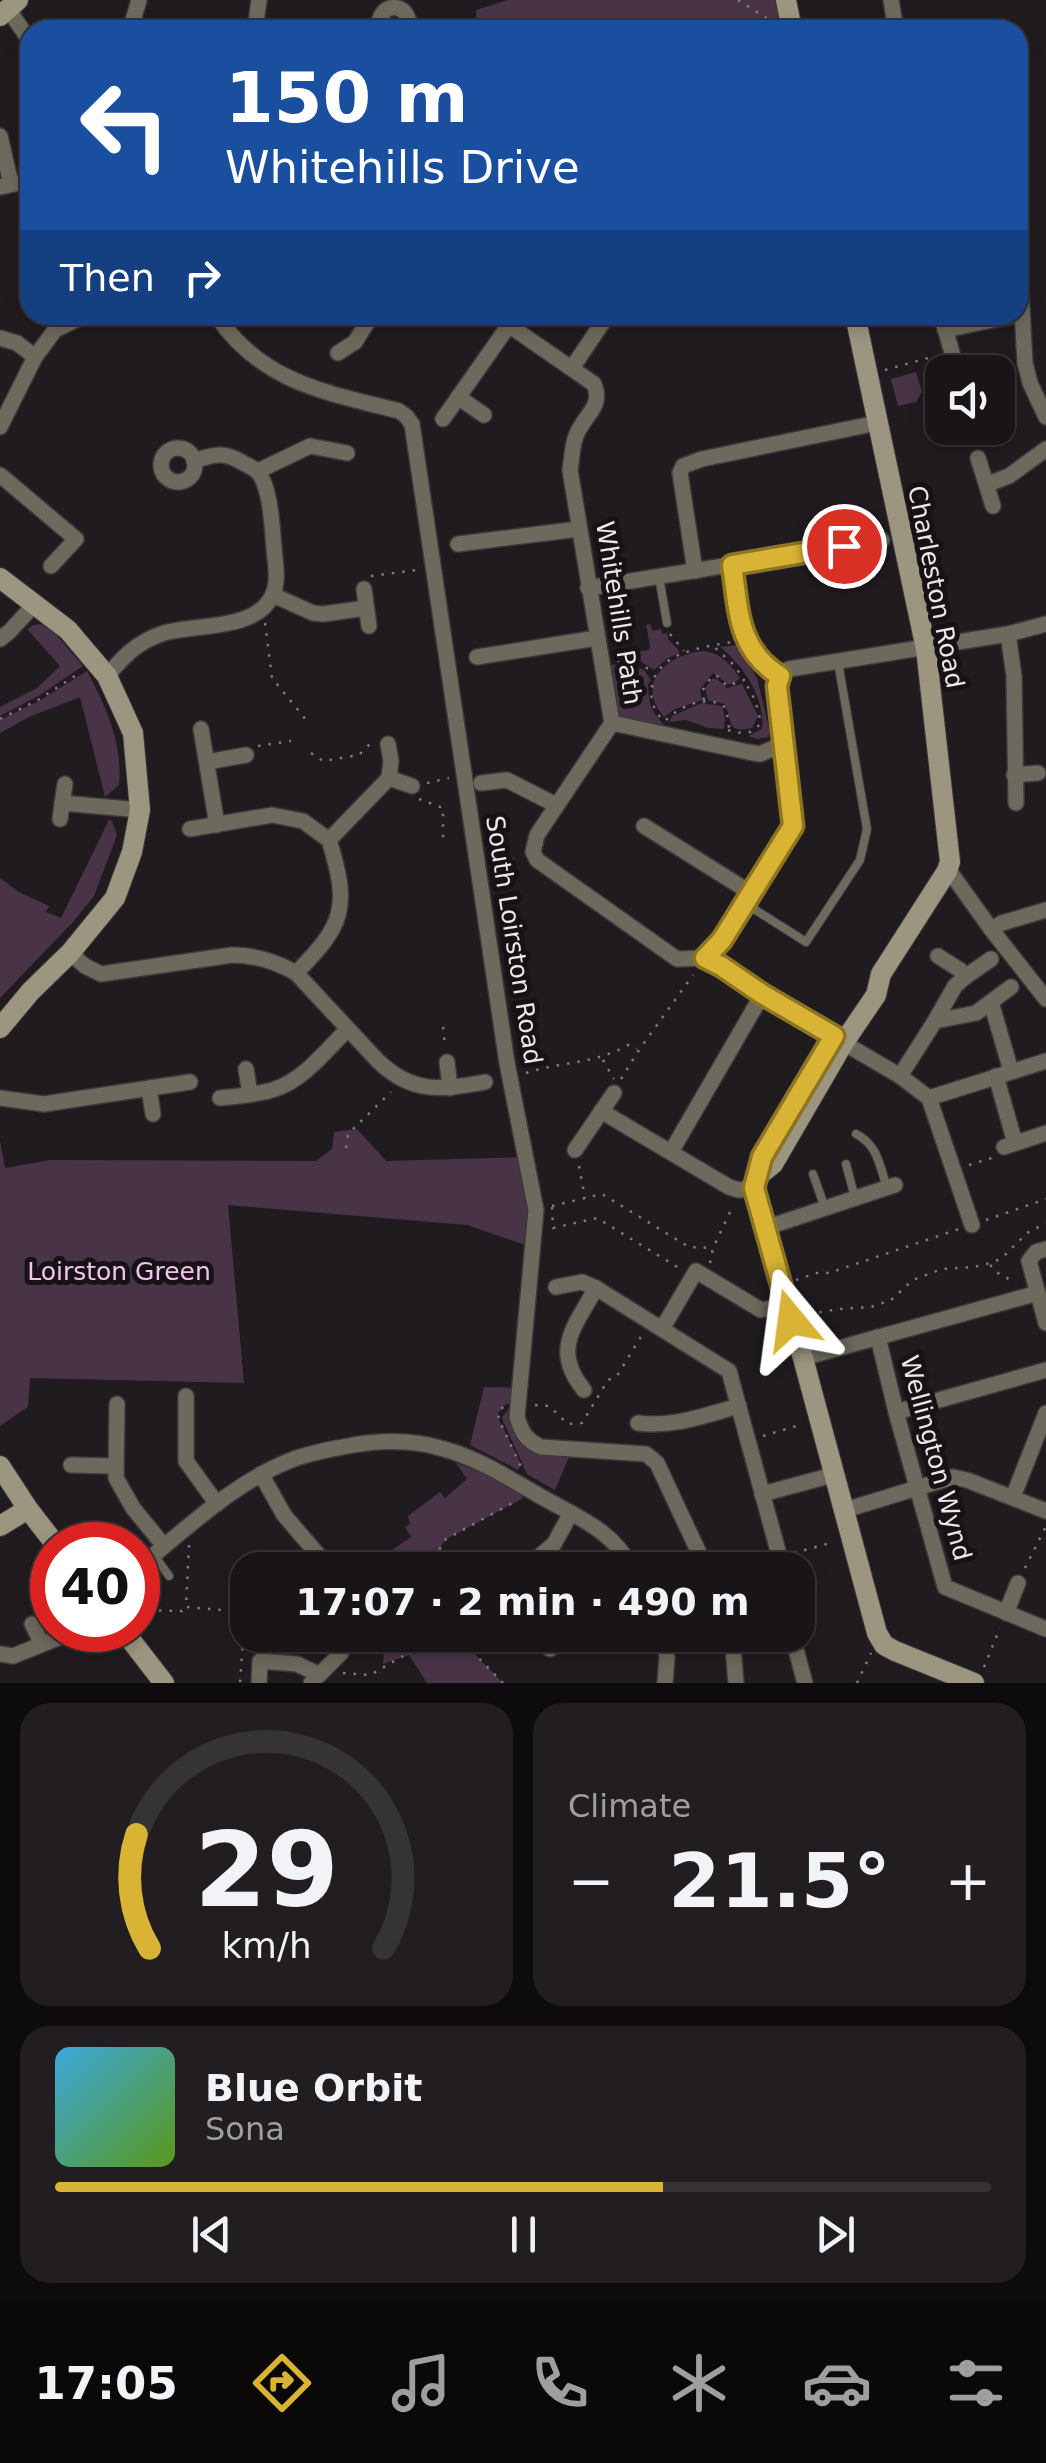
<!DOCTYPE html>
<meta charset="utf-8">
<style>
:root{--surface:#181417;--page:#211d20;--text:#f1f3f6;--muted:#9f9ea1;--line:#363336;--accent:#d9b334}
body{margin:0;font-family:"DejaVu Sans",sans-serif;background:var(--page);color:var(--text);height:100vh;display:flex;flex-direction:column;font-size:38px;white-space:nowrap}
*{box-sizing:border-box;margin:0}
p{font-size:32px;color:var(--muted)}
.icon{flex:none;width:55px;height:55px;fill:none;stroke:currentColor;stroke-width:2;stroke-linecap:round;stroke-linejoin:round}
.map{position:relative;height:1683px;overflow:hidden}
.sheet{display:flex;flex-direction:column;gap:20px;padding:20px;background:#0d0b0d;flex:1}
.sheet>*{flex:none}
.hud{position:absolute;left:20px;top:20px;width:1008px;height:305px;border-radius:30px;box-shadow:0 5px 15px #0003,0 0 0 2px var(--line);background:#1a4fa0;color:#fff;overflow:hidden}
.controls{position:absolute;left:925px;top:355px;display:grid;gap:20px}
.controls a{display:grid;place-items:center;width:90px;height:90px;border-radius:20px;background:var(--surface);box-shadow:0 5px 15px #0003,0 0 0 2px var(--line);font-size:50px}
.speed{position:absolute;left:30px;top:1522px;display:flex;gap:20px;font-size:50px;font-weight:700;text-align:center}
.speed>*{display:grid;place-content:center;width:130px;height:130px;border-radius:50%;background:var(--surface);box-shadow:0 5px 15px #0003,0 0 0 2px var(--line);line-height:1}
.speed .limit{border:15px solid #d22;background:#fff;color:#111}
.pin{position:absolute;display:grid;place-items:center;width:85px;height:85px;color:#fff;margin:-42px;border:5px solid #fff;border-radius:50%;box-shadow:0 2px 10px #0007}
.me{position:absolute;width:110px;margin:-55px;rotate:344deg;stroke-linejoin:round;filter:drop-shadow(0 0 8px #0008)}
.turn{display:flex;align-items:center;gap:35px;height:210px;padding:0 40px;font-size:45px}
.turn .icon{width:130px;height:130px;stroke-width:2.5}
.turn b{display:block;font-size:70px;line-height:85px}
.then{display:flex;align-items:center;height:95px;padding:0 40px;background:#0003;gap:20px;font-size:38px}
.big{font-size:75px;font-weight:700;line-height:1.1}
.sheet .widget{flex:1;display:flex;flex-direction:column;justify-content:center;gap:15px;min-width:0;padding:0 35px;border-radius:30px;background:var(--page)}
.sheet .dial{align-items:center;gap:0}
.dial svg{height:260px;overflow:visible;fill:none;stroke:var(--line);stroke-width:7;stroke-linecap:round;text-anchor:middle}
.dial text{fill:var(--text);stroke:none}
.song{display:flex;align-items:center;gap:30px}
.cover{width:120px;height:120px;border-radius:15px;background:linear-gradient(135deg,hsl(200 70% 55%),hsl(90 70% 35%))}
.played{height:10px;border-radius:5px;background:linear-gradient(90deg,var(--accent) 65%,var(--line) 65%)}
.keys{display:flex;justify-content:space-around;direction:ltr}
.heat{display:flex;justify-content:space-between;align-items:center;font-size:55px;direction:ltr}
.sheet .tiles{flex:1;display:grid;gap:20px;grid-template-columns:1fr 1fr}
.widget:last-child{grid-column:span 2}
.trip{position:absolute;left:230px;top:1552px;width:585px;height:100px;border-radius:30px;background:var(--surface);box-shadow:0 5px 15px #0003,0 0 0 2px var(--line);font-weight:700;line-height:100px;text-align:center}
.menu{display:flex;height:160px;justify-content:space-around;align-items:center;background:#0a0809;color:var(--muted)}
.menu .icon{width:70px;height:70px}
.menu .active{color:var(--accent)}
.menu b{font-size:45px;color:var(--text)}
.map>svg:first-child{display:block}
</style>
<div class="map">
<svg width="1046" height="1683" viewBox="0 0 1046 1683">
<rect width="100%" height="100%" fill="#201b1f"/>
<g fill="#493447">
<polygon points="508,0 775,0 783,29 476,30 476,10"/>
<polygon points="916,372 922,392 916,402 898,406 891,379"/>
<polygon points="43,624 54,632 83,666 40,695 0,716 0,707 37,688 60,666 27,629 33,625"/>
<polygon points="650,624 652,631 661,629 662,634 667,633 668,639 679,651 679,653 668,658 654,670 636,658 635,652 649,650 650,646 646,625"/>
<path d="M 737,645 L 757,678 L 770,731 L 769,737 L 757,739 L 748,736 L 762,729 C 766,699 743,665 720,647 Z"/>
<path d="M 703,651 C 720,652 731,665 740,678 L 733,684 L 728,684 L 713,673 L 700,689 L 702,700 L 675,709 L 664,717 C 635,682 667,655 703,651 Z"/>
<path d="M 625,663 L 644,670 L 651,680 L 648,684 C 649,709 652,713 670,730 L 622,720 L 615,712 L 609,683 L 613,679 L 611,665 Z"/>
<path d="M 87,671 C 106,707 123,743 119,785 L 105,797 L 80,697 L 29,717 L 0,733 L 0,720 L 39,701 Z"/>
<path d="M 713,678 L 717,679 L 727,688 L 742,684 L 758,716 L 752,728 C 727,734 732,721 725,704 L 708,700 L 705,688 Z"/>
<polygon points="702,703 722,706 725,718 724,729 708,728 686,720 669,722 672,716"/>
<polygon points="109,820 112,821 117,835 94,896 74,921 0,998 0,878 19,892 49,906 46,912 61,918"/>
<polygon points="357,1129 386,1161 526,1157 534,1248 467,1225 228,1205 244,1383 30,1378 28,1407 0,1426 0,1140 5,1168 50,1160 316,1161 332,1149 334,1132"/>
<polygon points="484,1387 518,1388 517,1403 506,1404 498,1413 499,1420 521,1464 518,1470 470,1445"/>
<polygon points="511,1406 515,1426 570,1455 555,1490 527,1474 503,1421 502,1417"/>
<path d="M 456,1463 L 481,1472 L 523,1495 L 522,1499 L 446,1539 C 438,1549 436,1557 437,1570 L 375,1568 L 372,1564 L 411,1537 L 405,1527 L 410,1524 L 408,1516 L 440,1492 L 445,1498 L 467,1479 Z"/>
<polygon points="385,1635 459,1635 465,1644 503,1683 427,1683 409,1655 383,1664"/>
</g>
<g fill="none" stroke-linecap="round" stroke-linejoin="round">
<defs>
<g id="lane">
<polyline points="659,577 667,623"/>
<polyline points="746,904 806,942 860,860 867,829 838,662"/>
<path d="M 856,1134 C 878,1145 879,1165 887,1187"/>
<polyline points="846,1164 855,1198"/>
<polyline points="813,1174 825,1208"/>
<polyline points="154,1555 169,1576"/>
</g>
<g id="street">
<polyline points="891,0 896,30"/>
<polyline points="8,9 30,41"/>
<polyline points="130,30 139,0"/>
<polyline points="255,30 259,0"/>
<path d="M 379,30 C 376,0 412,0 409,30"/>
<polyline points="0,136 11,184"/>
<polyline points="0,187 30,181"/>
<polyline points="1018,236 1025,363 1030,383 1046,417"/>
<path d="M 216,315 C 262,383 325,392 399,411 L 406,416 L 412,424 L 507,1063 L 536,1210 L 517,1417 C 522,1433 526,1440 541,1447 L 646,1454 L 657,1463 L 707,1570"/>
<path d="M 494,315 L 594,384 C 604,407 583,416 576,436 C 572,446 572,459 570,470 L 612,723 L 748,752 L 760,754 L 783,744"/>
<polyline points="941,315 956,366"/>
<polyline points="945,330 1016,315"/>
<polyline points="0,338 17,343 35,357"/>
<polyline points="338,353 355,342 372,315"/>
<polyline points="572,368 607,316 613,315"/>
<polyline points="458,397 484,415"/>
<polyline points="443,419 509,325"/>
<polyline points="0,427 35,357 55,330 86,315"/>
<circle cx="178" cy="465" r="17"/>
<polyline points="978,458 993,506"/>
<polyline points="258,471 310,446 347,453"/>
<polyline points="0,475 76,539 51,566"/>
<polyline points="988,484 1009,476 1046,449"/>
<polyline points="458,544 579,529"/>
<path d="M 732,565 C 739,611 737,649 780,676"/>
<polyline points="695,571 680,473 683,466 702,459 877,423"/>
<polyline points="588,588 882,540"/>
<polyline points="364,589 369,626"/>
<polyline points="273,595 313,613 323,614 366,608"/>
<polyline points="1008,634 1014,676 1016,803"/>
<polyline points="0,639 9,632 35,604"/>
<polyline points="477,657 597,638"/>
<path d="M 107,676 C 123,657 136,643 161,634 C 194,623 257,632 273,594 C 279,580 275,562 274,548 C 272,528 271,488 258,472 C 256,470 248,465 245,464 C 226,452 216,453 194,461"/>
<polyline points="780,676 789,669 1008,634 1046,624"/>
<polyline points="612,723 537,835 533,852 537,860 677,959 705,958 721,965 762,995 900,1076 929,1098 972,1225"/>
<polyline points="201,729 217,825"/>
<polyline points="207,762 246,755"/>
<polyline points="1014,775 1038,773"/>
<polyline points="389,778 412,786"/>
<polyline points="481,783 507,780 556,805"/>
<polyline points="62,803 140,810"/>
<polyline points="60,819 65,784"/>
<polyline points="644,826 751,893"/>
<path d="M 190,829 L 272,815 L 303,821 L 329,840 C 350,907 344,925 296,973"/>
<polyline points="329,840 389,778 391,761 388,744"/>
<polyline points="947,871 953,876 991,929 1046,999"/>
<polyline points="991,929 1002,923 1046,910"/>
<path d="M 70,953 L 85,966 L 101,974 L 232,955 C 256,955 275,961 296,973 L 378,1061 C 412,1094 442,1090 485,1082"/>
<polyline points="705,958 722,940 793,826 777,686 780,676"/>
<polyline points="965,977 991,959"/>
<polyline points="991,1002 1011,1071"/>
<polyline points="935,1021 955,986 965,977 960,970 938,956"/>
<polyline points="447,1062 450,1088"/>
<polyline points="246,1069 250,1094"/>
<polyline points="900,1076 935,1021 976,1013 1011,987"/>
<polyline points="996,1076 1015,1143"/>
<polyline points="149,1088 153,1114"/>
<polyline points="0,1098 44,1104 190,1082"/>
<path d="M 220,1098 C 238,1096 258,1095 275,1089 C 305,1079 326,1050 348,1029"/>
<polyline points="929,1098 1046,1061"/>
<polyline points="601,1111 729,1187 739,1190 753,1188"/>
<polyline points="1004,1147 1046,1133"/>
<polyline points="575,1150 614,1093"/>
<polyline points="671,1152 762,995"/>
<polyline points="765,1228 895,1185"/>
<polyline points="1046,1249 1036,1252 1029,1261 1046,1323"/>
<polyline points="556,1287 582,1282 596,1288 729,1371 781,1562 776,1570"/>
<polyline points="662,1329 696,1271 761,1310 787,1305"/>
<polyline points="878,1337 896,1412 945,1587 1046,1629"/>
<polyline points="803,1358 1038,1293"/>
<path d="M 584,1390 C 551,1350 575,1326 596,1288"/>
<polyline points="186,1396 186,1461 217,1504"/>
<polyline points="117,1404 116,1478 133,1508 164,1546"/>
<polyline points="896,1412 1046,1370"/>
<path d="M 638,1423 C 673,1428 705,1415 739,1406"/>
<polyline points="71,1465 115,1466"/>
<polyline points="261,1474 284,1515 331,1570"/>
<polyline points="762,1494 833,1475"/>
<polyline points="1013,1497 1046,1413"/>
<polyline points="842,1511 953,1477 967,1480 1046,1511"/>
<path d="M 138,1568 C 185,1530 235,1481 294,1459 C 313,1452 333,1449 353,1445 C 382,1440 415,1440 444,1449 C 476,1458 504,1475 533,1492 C 571,1515 612,1527 633,1570"/>
<polyline points="529,1570 534,1561 554,1544 571,1513"/>
<polyline points="1006,1613 1018,1583"/>
<polyline points="32,1624 42,1644"/>
<polyline points="663,1635 667,1657 665,1683"/>
<polyline points="732,1635 736,1683"/>
<polyline points="792,1635 805,1683"/>
<polyline points="550,1649 564,1637"/>
<polyline points="0,1654 13,1656 78,1630"/>
<polyline points="259,1683 260,1661 297,1664 318,1674"/>
<polyline points="311,1683 341,1653 343,1635"/>
</g>
<g id="secondary">
<polyline points="786,0 792,30"/>
<polyline points="0,16 18,0"/>
<polyline points="0,578 68,630 107,676 133,733 140,810 132,852 115,898 70,953 31,991 0,1028"/>
<polyline points="761,1164 753,1188 803,1358 877,1633 884,1645 895,1651 974,1683"/>
<polyline points="758,1176 773,1164 844,1042 876,995 881,974 947,871 950,862 926,649 855,315"/>
<polyline points="0,1466 28,1509 56,1545"/>
<polyline points="0,1526 28,1509"/>
<polyline points="123,1630 164,1683"/>
</g>
</defs>
<use href="#lane" stroke="#3c383c" stroke-width="10"/>
<use href="#street" stroke="#3c383c" stroke-width="18"/>
<use href="#secondary" stroke="#3c383c" stroke-width="22"/>
<g stroke="#7f7b7f" stroke-width="2.5" stroke-dasharray="2.5 8" stroke-linecap="butt">
<polyline points="738,0 768,19"/>
<polyline points="746,30 773,19"/>
<polyline points="885,370 935,356"/>
<polyline points="371,576 417,570"/>
<polyline points="265,623 272,678 307,721"/>
<polyline points="670,634 684,651"/>
<polyline points="617,661 634,659 654,673"/>
<polyline points="704,700 702,691 712,676 717,676 727,686 744,680 734,665 713,646"/>
<path d="M 660,717 C 653,707 650,699 652,687 C 656,652 704,647 732,642"/>
<polyline points="0,719 38,700 81,672"/>
<path d="M 666,720 C 680,706 709,693 726,708 L 729,726 L 726,731"/>
<path d="M 728,730 C 741,734 753,736 761,722 L 755,700 L 745,682"/>
<polyline points="258,746 291,741"/>
<polyline points="311,753 323,761 359,755 372,742"/>
<polyline points="427,783 449,778"/>
<polyline points="419,799 443,808 443,841"/>
<polyline points="492,867 518,858"/>
<polyline points="443,1027 445,1045"/>
<polyline points="603,1060 614,1079"/>
<path d="M 526,1073 C 563,1061 592,1065 628,1045 L 637,1049"/>
<polyline points="621,1079 639,1050 693,975"/>
<polyline points="346,1148 348,1134 391,1092"/>
<polyline points="969,1165 995,1157"/>
<polyline points="579,1166 585,1198"/>
<polyline points="552,1206 602,1194 689,1247 713,1248"/>
<polyline points="552,1207 553,1228 597,1218 679,1268"/>
<polyline points="986,1220 1046,1199"/>
<polyline points="710,1263 713,1248 733,1206"/>
<polyline points="990,1265 1000,1275 1016,1282"/>
<polyline points="796,1280 820,1272 829,1273 959,1229"/>
<polyline points="809,1314 839,1309 871,1307 891,1300 913,1280 942,1269 974,1267 994,1262 1003,1257 1027,1233 1046,1223"/>
<polyline points="535,1405 549,1406 568,1424 582,1423 608,1380 617,1376 642,1335"/>
<polyline points="503,1407 498,1413 499,1420 521,1467"/>
<polyline points="763,1436 803,1424"/>
<polyline points="189,1545 186,1607 245,1612 240,1683"/>
<polyline points="794,1553 834,1542"/>
<polyline points="1025,1568 1046,1526"/>
<path d="M 437,1570 C 436,1557 438,1549 446,1539 L 516,1501"/>
<polyline points="138,1610 182,1611 185,1608"/>
<polyline points="459,1635 465,1644 503,1683"/>
<polyline points="243,1641 288,1644 288,1647"/>
<polyline points="984,1667 1000,1628"/>
<polyline points="343,1673 370,1675 405,1655 411,1635"/>
<polyline points="857,1683 871,1653"/>
</g>
<use href="#lane" stroke="#6d695c" stroke-width="8"/>
<use href="#street" stroke="#6d695c" stroke-width="15"/>
<use href="#secondary" stroke="#9c9580" stroke-width="20"/>
</g>
<g fill="none" stroke-linecap="round" stroke-linejoin="round">
<defs>
<path id="route" d="M 791,1320 L 754,1188 L 762,1157 L 834,1036 L 762,994 L 721,966 L 705,958 L 722,940 L 793,826 L 777,686 L 780,676 C 737,649 739,611 732,565 L 844,546"/>
</defs>
<use href="#route" stroke="#8d7422" stroke-width="25"/>
<use href="#route" stroke="#d9b334" stroke-width="18"/>
</g>
<g text-anchor="middle" dominant-baseline="central" stroke-width="10" stroke-linejoin="round" paint-order="stroke">
<g font-size="25" fill="#ebe8eb" stroke="#161216">
<text transform="translate(936 587) rotate(79)">Charleston Road</text>
<text transform="translate(619 613) rotate(81)">Whitehills Path</text>
<text transform="translate(514 940) rotate(81)">South Loirston Road</text>
<text transform="translate(936 1458) rotate(75)">Wellington Wynd</text>
</g>
<g font-size="25" fill="#f2c4ec" stroke="#161216">
<text x="119" y="1271">Loirston Green</text>
</g>
</g>
</svg>
<div class="controls">
<a><svg class="icon" aria-label="sound" viewBox="0 0 24 24"><path d="M4 9h4l5-4v14l-5-4H4zM17 9q2 3 0 6"/></svg></a>
</div>
<div class="speed"><div class="limit">40</div></div>
<div class="pin" style="left:844px;top:546px;background:#d93025"><svg class="icon" aria-label="arrive" viewBox="0 0 24 24"><path d="M6 21V4h12l-3 4 3 4H6"/></svg></div>
<svg class="me" style="left:791px;top:1320px" viewBox="-20 -20 40 40"><path d="M0-17L14 15 0 8-14 15z" fill="#d9b334" stroke="#fff" stroke-width="4"/></svg>
<div class="trip">17:07 · 2 min · 490 m</div>
<div class="hud">
<div class="turn"><svg class="icon" aria-label="left" viewBox="0 0 24 24"><path d="M17 20v-9H6M10 6l-5 5 5 5"/></svg><div><b>150 m</b>Whitehills Drive</div></div>
<div class="then">Then<svg class="icon" aria-label="right" viewBox="0 0 24 24"><path d="M7 20v-9h11M14 6l5 5-5 5"/></svg></div>
</div>
</div>
<section class="sheet">
<div class="tiles">
<div class="widget dial"><svg viewBox="0 0 100 80">
<path d="M14 69A42 42 0 1 1 86 69"/>
<path d="M14 69A42 42 0 0 1 10 34" stroke="#d9b334"/>
<text x="50" y="56" font-size="32" font-weight="700">29</text>
<text x="50" y="72" font-size="11">km/h</text>
</svg></div>
<div class="widget"><p>Climate</p>
<div class="heat"><a>−</a><b class="big">21.5°</b><a>+</a></div>
</div>
<div class="widget">
<div class="song"><i class="cover"></i><div><b>Blue Orbit</b><p>Sona</p></div></div>
<div class="played"></div>
<div class="keys"><svg class="icon" aria-label="previous" viewBox="0 0 24 24"><path d="M18 5L8 12l10 7zM5 5v14"/></svg><svg class="icon" aria-label="pause" viewBox="0 0 24 24"><path d="M8 5v14M16 5v14"/></svg><svg class="icon" aria-label="next" viewBox="0 0 24 24"><path d="M6 5l10 7-10 7zM19 5v14"/></svg></div>
</div>
</div>
</section>
<nav class="menu">
<b>17:05</b>
<svg class="icon active" aria-label="directions" viewBox="0 0 24 24"><path d="M12 3l9 9-9 9-9-9zM9 14v-3h6M13 9l2 2-2 2"/></svg>
<svg class="icon" aria-label="music" viewBox="0 0 24 24"><path d="M9 18V5l10-2v13"/><circle cx="6" cy="18" r="3"/><circle cx="16" cy="16" r="3"/></svg>
<svg class="icon" aria-label="phone" viewBox="0 0 24 24"><path d="M5 4h4l2 5-3 2q2 4 5 5l2-3 5 2v4C11 20 4 13 5 4z"/></svg>
<svg class="icon" aria-label="climate" viewBox="0 0 24 24"><path d="M12 3v18M4 7l16 10M4 17L20 7"/></svg>
<svg class="icon" aria-label="car" viewBox="0 0 24 24"><path d="M5 17H2v-5l4-1 3-4h7l3 4 3 1v5h-3M9 17h6M6 11h13"/><circle cx="7" cy="17" r="2"/><circle cx="17" cy="17" r="2"/></svg>
<svg class="icon" aria-label="filters" viewBox="0 0 24 24"><path d="M4 7h16M4 17h16"/><circle cx="9" cy="7" r="2"/><circle cx="15" cy="17" r="2"/></svg>
</nav>
